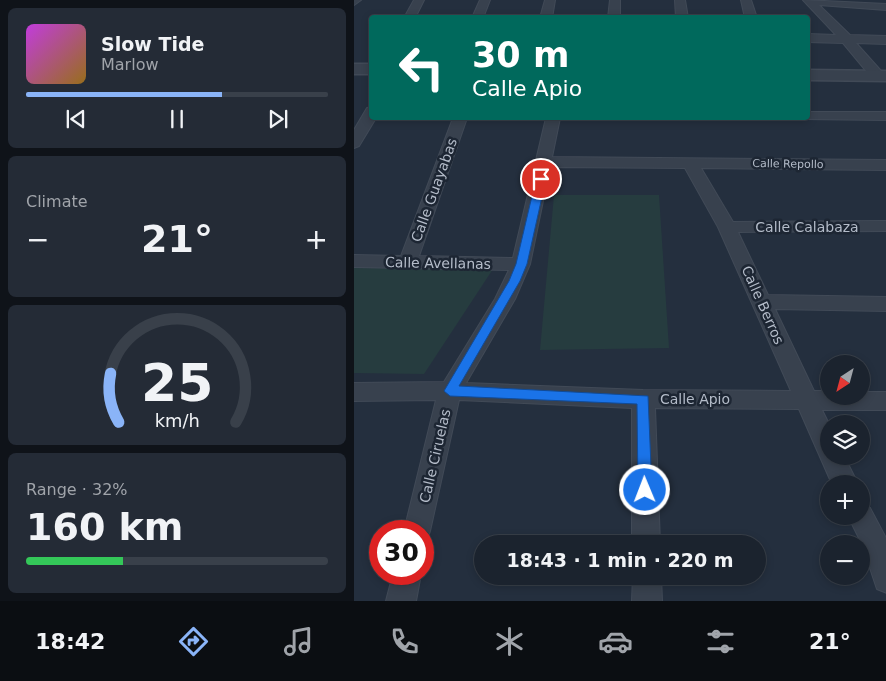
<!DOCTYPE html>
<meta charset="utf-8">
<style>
:root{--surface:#1b232e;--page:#242b36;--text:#f1f3f6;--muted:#a0a4aa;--line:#39404a;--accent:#8ab4f8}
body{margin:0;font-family:"DejaVu Sans",sans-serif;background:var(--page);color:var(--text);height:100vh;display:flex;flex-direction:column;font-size:19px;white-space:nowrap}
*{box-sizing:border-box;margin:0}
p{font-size:16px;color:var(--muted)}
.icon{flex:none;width:28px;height:28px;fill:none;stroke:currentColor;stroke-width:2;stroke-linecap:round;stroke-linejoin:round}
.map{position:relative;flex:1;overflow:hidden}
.drawer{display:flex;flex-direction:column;gap:8px;padding:8px;background:#0f1319;width:354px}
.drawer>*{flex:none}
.top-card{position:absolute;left:15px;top:15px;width:441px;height:105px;border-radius:5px;box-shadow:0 2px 8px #0003,0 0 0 1px var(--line);background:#00695c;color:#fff;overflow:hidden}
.needle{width:32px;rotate:216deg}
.tools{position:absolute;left:466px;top:355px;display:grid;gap:10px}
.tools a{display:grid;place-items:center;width:50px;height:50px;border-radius:50%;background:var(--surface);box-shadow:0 2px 8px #0003,0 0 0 1px var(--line);font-size:25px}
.speed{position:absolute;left:15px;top:520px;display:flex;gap:10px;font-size:25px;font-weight:700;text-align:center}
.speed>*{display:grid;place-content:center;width:65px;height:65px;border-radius:50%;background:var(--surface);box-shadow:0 2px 8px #0003,0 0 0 1px var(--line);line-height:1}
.speed .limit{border:8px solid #d22;background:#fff;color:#111}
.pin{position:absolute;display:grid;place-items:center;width:42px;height:42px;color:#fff;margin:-21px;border:2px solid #fff;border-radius:50%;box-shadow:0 1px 5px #0007}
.me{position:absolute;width:55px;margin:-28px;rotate:359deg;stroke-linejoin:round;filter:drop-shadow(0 0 4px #0008)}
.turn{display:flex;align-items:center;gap:18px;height:105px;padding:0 20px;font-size:22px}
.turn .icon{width:65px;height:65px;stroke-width:2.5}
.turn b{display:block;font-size:35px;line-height:42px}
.big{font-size:38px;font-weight:800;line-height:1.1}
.drawer .widget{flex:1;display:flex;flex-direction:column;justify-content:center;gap:8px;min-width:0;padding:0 18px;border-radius:8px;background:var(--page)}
.drawer .dial{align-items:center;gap:0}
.dial svg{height:130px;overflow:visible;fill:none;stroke:var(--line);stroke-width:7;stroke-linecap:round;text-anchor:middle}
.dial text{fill:var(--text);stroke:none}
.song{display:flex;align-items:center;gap:15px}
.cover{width:60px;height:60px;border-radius:8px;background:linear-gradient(135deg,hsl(290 70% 55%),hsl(40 70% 35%))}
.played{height:5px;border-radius:2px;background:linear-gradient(90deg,var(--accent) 65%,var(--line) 65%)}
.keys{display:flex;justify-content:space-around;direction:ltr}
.heat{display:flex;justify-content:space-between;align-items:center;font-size:28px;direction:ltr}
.charge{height:8px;border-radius:4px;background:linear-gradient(90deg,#34c759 32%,var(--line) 0)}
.trip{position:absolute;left:120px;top:535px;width:292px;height:50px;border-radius:25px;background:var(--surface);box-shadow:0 2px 8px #0003,0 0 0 1px var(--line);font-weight:800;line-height:50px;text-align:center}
.tab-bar{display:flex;height:80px;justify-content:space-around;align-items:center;background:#0b0e12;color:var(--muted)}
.tab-bar .icon{width:35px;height:35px}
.tab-bar .on{color:var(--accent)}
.tab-bar b{font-size:22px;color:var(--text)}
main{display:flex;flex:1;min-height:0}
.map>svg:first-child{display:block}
</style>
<main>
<section class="drawer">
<div class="widget">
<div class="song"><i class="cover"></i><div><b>Slow Tide</b><p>Marlow</p></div></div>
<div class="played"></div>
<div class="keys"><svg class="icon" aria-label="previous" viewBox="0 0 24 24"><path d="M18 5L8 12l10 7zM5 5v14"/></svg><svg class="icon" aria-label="pause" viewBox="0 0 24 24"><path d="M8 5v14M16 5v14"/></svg><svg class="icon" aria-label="next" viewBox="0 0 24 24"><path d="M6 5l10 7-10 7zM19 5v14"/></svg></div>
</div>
<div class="widget"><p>Climate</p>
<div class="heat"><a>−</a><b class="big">21°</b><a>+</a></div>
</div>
<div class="widget dial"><svg viewBox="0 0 100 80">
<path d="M14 69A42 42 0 1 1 86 69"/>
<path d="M14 69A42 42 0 0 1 9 39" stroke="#8ab4f8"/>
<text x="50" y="56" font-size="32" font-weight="700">25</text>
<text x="50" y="72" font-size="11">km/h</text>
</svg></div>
<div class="widget"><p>Range · 32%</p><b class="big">160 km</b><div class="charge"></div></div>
</section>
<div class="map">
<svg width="533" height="601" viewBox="0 0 533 601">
<rect width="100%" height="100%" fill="#242f3e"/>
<g fill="#263c3f">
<polygon points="200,195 305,195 315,348 186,350"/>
<polygon points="0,268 139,269 70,374 0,373"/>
</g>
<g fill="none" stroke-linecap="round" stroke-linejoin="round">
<defs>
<g id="minor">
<polygon points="0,0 7,0 0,5"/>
<polygon points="60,0 70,0 61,18 50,18"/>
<polygon points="126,0 136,0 129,18 118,18"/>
<polygon points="191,0 201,0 198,18 186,18"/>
<polygon points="256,0 266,0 266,18 254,18"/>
<polygon points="321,0 331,0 334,18 322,18"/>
<polygon points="387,0 397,0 403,18 391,18"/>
<polygon points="449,0 533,4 533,10 465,5 496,35 533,36 533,44 502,43 528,72 530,75 528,78 518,78 489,43 454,42 454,34 482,35"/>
<polygon points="18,107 18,118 22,118 5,146 0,148 0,130 13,108"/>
<polygon points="454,112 533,112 533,120 449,119 448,118 454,118"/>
<path d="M 99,118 L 113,118 L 65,256 L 159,258 L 192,118 L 206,118 L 198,157 L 533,160 L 533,170 L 347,168 L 379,222 L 533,221 L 533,231 L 384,232 L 414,295 L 533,297 L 533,311 L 421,309 L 460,391 L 475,391 L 475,396 L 508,396 L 508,392 L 533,392 L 533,410 L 468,410 L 475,424 L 475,456 L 490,456 L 504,484 L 478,484 L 445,409 L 301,408 L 306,544 L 278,544 L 278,408 L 105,400 L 76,531 L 73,540 L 69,541 L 69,531 L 50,531 L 82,400 L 0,401 L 0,383 L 90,382 L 141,299 L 155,270 L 0,267 L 0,255 L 47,256 ZM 196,167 L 331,168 L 364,227 L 437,391 L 289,390 L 112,383 L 161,299 L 176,264 Z"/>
<polygon points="508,504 516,508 533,540 533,593 523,589 508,544 494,516 508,516"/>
<polygon points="39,574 67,574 62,601 32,601"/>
<polygon points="279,576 307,576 308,601 278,601"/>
</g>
<g id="tertiary">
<rect x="0" y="64" width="18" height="10"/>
<polygon points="454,70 533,71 533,81 454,80"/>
</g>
</defs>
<use href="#minor" stroke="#414a57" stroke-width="2"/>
<use href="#tertiary" stroke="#414a57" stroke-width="3"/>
<use href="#minor" fill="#38414e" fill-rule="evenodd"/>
<use href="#tertiary" fill="#38414e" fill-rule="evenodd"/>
</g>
<polygon fill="#1a73e8" stroke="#114b97" points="187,176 192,179 173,264 166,281 105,386 294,396 298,490 296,494 291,496 286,494 284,490 283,404 96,396 90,391 155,281 162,264 182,179"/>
<g text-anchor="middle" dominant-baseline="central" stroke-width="5" stroke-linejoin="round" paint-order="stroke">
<g font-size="11" fill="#b4bcc9" stroke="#1d2633">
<text transform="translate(434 164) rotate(1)">Calle Repollo</text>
</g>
<g font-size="14" fill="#b4bcc9" stroke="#1d2633">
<text transform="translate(80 190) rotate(-70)">Calle Guayabas</text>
<text x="453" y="227">Calle Calabaza</text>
<text transform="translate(84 263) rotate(1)">Calle Avellanas</text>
<text transform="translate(409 305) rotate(66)">Calle Berros</text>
<text x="341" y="399">Calle Apio</text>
<text transform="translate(81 456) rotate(-77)">Calle Ciruelas</text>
</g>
</g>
</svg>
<div class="tools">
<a><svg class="needle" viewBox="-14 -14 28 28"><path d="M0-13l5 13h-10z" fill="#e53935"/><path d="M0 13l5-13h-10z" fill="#a0a4aa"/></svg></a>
<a><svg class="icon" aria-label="layers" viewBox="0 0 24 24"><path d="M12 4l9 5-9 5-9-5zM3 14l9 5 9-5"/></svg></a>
<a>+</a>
<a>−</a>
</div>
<div class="speed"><div class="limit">30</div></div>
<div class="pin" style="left:187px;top:179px;background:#d93025"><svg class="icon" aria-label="arrive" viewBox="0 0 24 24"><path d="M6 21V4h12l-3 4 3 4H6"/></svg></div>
<svg class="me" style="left:291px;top:490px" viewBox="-20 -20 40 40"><circle r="17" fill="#1a73e8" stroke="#fff" stroke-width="3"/><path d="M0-11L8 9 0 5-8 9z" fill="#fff"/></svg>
<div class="trip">18:43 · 1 min · 220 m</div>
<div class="top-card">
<div class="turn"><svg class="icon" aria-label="left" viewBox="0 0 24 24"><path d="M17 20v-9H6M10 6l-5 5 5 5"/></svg><div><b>30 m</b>Calle Apio</div></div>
</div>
</div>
</main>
<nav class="tab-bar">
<b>18:42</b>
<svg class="icon on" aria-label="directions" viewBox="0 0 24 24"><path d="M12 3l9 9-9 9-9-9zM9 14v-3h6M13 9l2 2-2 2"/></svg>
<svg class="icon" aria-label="music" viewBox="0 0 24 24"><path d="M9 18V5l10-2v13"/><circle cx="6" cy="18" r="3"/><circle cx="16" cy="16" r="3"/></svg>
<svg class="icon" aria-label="phone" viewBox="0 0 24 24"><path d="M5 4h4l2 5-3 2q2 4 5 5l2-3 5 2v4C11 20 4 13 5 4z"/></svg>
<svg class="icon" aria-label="climate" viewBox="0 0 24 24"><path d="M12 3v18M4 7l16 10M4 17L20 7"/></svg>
<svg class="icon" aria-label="car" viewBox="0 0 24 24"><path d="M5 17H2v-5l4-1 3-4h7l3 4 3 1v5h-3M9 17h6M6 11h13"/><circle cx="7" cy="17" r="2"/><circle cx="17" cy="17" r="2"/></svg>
<svg class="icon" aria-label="filters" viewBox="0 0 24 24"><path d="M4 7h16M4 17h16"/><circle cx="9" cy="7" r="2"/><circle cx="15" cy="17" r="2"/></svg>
<b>21°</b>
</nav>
